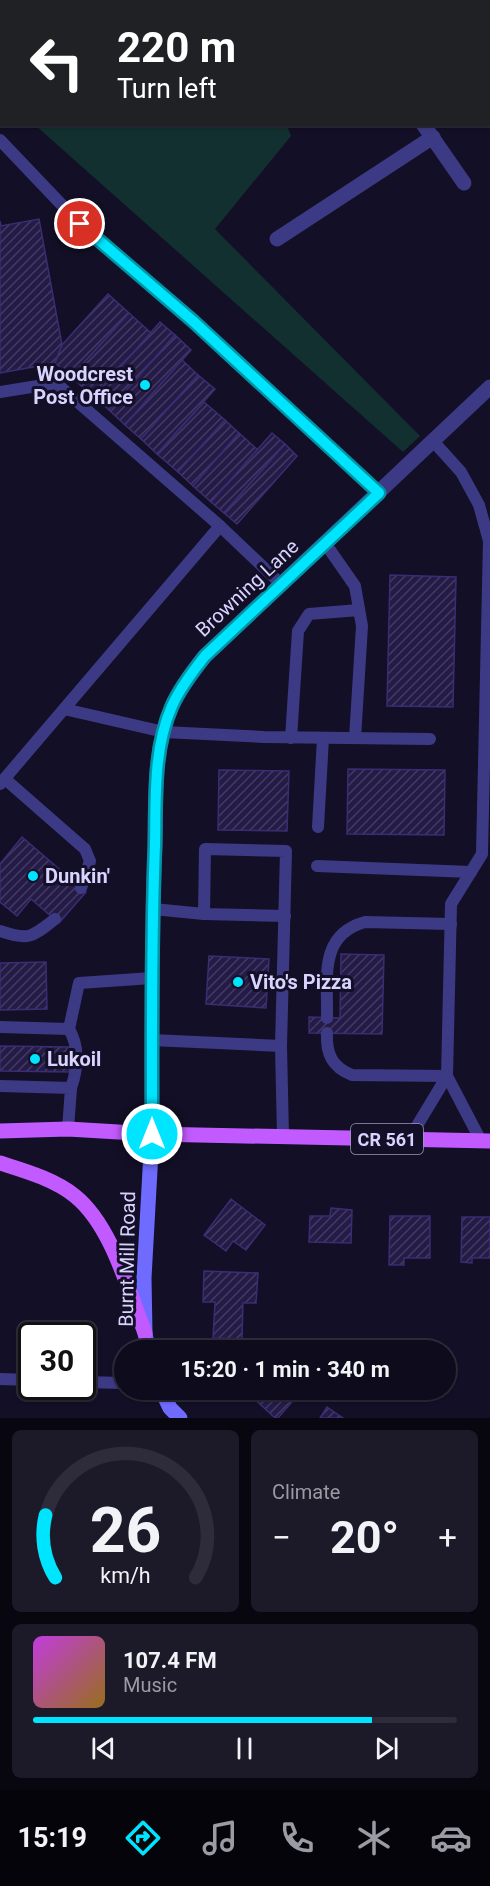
<!DOCTYPE html>
<meta charset="utf-8">
<style>
:root{--surface:#0e0b1c;--page:#1c1929;--text:#f1f3f6;--muted:#9b9ba3;--line:#2e2b3b;--accent:#00e5ff}
body{margin:0;font-family:Roboto,sans-serif;background:var(--page);color:var(--text);height:100vh;display:flex;flex-direction:column;font-size:22px;white-space:nowrap}
*{box-sizing:border-box;margin:0}
p{font-size:20px;color:var(--muted)}
.icon{flex:none;width:33px;height:33px;fill:none;stroke:currentColor;stroke-width:2;stroke-linecap:round;stroke-linejoin:round}
.map{position:relative;height:1418px;overflow:hidden}
.details{display:flex;flex-direction:column;gap:12px;padding:12px;background:#08060f;flex:1}
.details>*{flex:none}
.guide{position:absolute;left:0px;top:0px;width:490px;height:126px;box-shadow:0 2px 4px #0004,0 0 0 2px var(--line);background:#202124;color:#fff;overflow:hidden}
.speed{position:absolute;left:18px;top:1322px;display:flex;gap:12px;font-size:30px;font-weight:700;text-align:center}
.speed>*{display:grid;place-content:center;width:78px;height:78px;border-radius:50%;background:var(--surface);box-shadow:0 2px 4px #0004,0 0 0 2px var(--line);line-height:1}
.speed .limit{border:3px solid #111;border-radius:9px;background:#fff;color:#111}
.pin{position:absolute;display:grid;place-items:center;width:51px;height:51px;color:#fff;margin:-26px;border:3px solid #fff;border-radius:50%;box-shadow:0 2px 6px #0007}
.me{position:absolute;width:66px;margin:-33px;rotate:0deg;stroke-linejoin:round;filter:drop-shadow(0 0 4px #0008)}
.turn{display:flex;align-items:center;gap:21px;height:126px;padding:0 18px;font-size:27px}
.turn .icon{width:78px;height:78px;stroke-width:2.5}
.turn b{display:block;font-size:42px;line-height:51px}
.big{font-size:45px;font-weight:700;line-height:1.1}
.details .tile{flex:1;display:flex;flex-direction:column;justify-content:center;gap:9px;min-width:0;padding:0 21px;border-radius:9px;background:var(--page)}
.details .dial{align-items:center;gap:0}
.dial svg{height:156px;overflow:visible;fill:none;stroke:var(--line);stroke-width:7;stroke-linecap:round;text-anchor:middle}
.dial text{fill:var(--text);stroke:none}
.song{display:flex;align-items:center;gap:18px}
.cover{width:72px;height:72px;border-radius:9px;background:linear-gradient(135deg,hsl(290 70% 55%),hsl(40 70% 35%))}
.played{height:6px;border-radius:3px;background:linear-gradient(90deg,var(--accent) 80%,var(--line) 80%)}
.keys{display:flex;justify-content:space-around;direction:ltr}
.heat{display:flex;justify-content:space-between;align-items:center;font-size:33px;direction:ltr}
.details .tiles{flex:1;display:grid;gap:12px;grid-template-columns:1fr 1fr}
.tile:last-child{grid-column:span 2}
.trip{position:absolute;left:114px;top:1340px;width:342px;height:60px;border-radius:30px;background:var(--surface);box-shadow:0 2px 4px #0004,0 0 0 2px var(--line);font-weight:700;line-height:60px;text-align:center}
.dock{display:flex;height:96px;justify-content:space-around;align-items:center;background:#06040b;color:var(--muted)}
.dock .icon{width:42px;height:42px}
.dock .selected{color:var(--accent)}
.dock b{font-size:27px;color:var(--text)}
.map>svg:first-child{display:block}
</style>
<div class="map">
<svg width="490" height="1418" viewBox="0 0 490 1418">
<defs>
<pattern id="building-hatch" width="6" height="6" patternUnits="userSpaceOnUse" patternTransform="scale(1.5)"><rect width="6" height="6" fill="#241b47"/><path d="M-1 1l2-2M0 6l6-6M5 7l2-2" fill="none" stroke="#433b63"/></pattern>
</defs>
<rect width="100%" height="100%" fill="#130f26"/>
<g fill="#12302f">
<polygon points="0,0 241,0 242,1 2,2 1,94"/>
<polygon points="35,125 287,125 291,136 215,229 420,436 403,452"/>
</g>
<g fill="url(#building-hatch)" stroke="#3b2d73" stroke-width="1.5">
<polygon points="39,219 62,345 55,363 0,373 0,221 1,226"/>
<polygon points="108,294 129,313 71,377 55,363 62,345"/>
<polygon points="129,313 151,333 94,397 71,377"/>
<polygon points="160,322 175,335 109,410 94,397"/>
<polygon points="175,335 191,350 125,425 109,410"/>
<polygon points="182,360 198,375 141,439 125,425"/>
<polygon points="198,375 215,389 157,454 141,439"/>
<polygon points="204,402 225,420 178,472 157,454"/>
<polygon points="225,420 239,433 193,486 178,472"/>
<polygon points="239,433 258,450 211,502 193,486"/>
<polygon points="272,433 285,444 224,513 211,502"/>
<polygon points="285,444 297,456 237,524 224,513"/>
<polygon points="390,575 456,577 453,707 387,706"/>
<polygon points="348,769 445,770 444,835 347,834"/>
<polygon points="219,770 289,771 287,831 218,830"/>
<polygon points="22,837 86,892 59,923 31,899 17,916 0,902 0,864"/>
<polygon points="341,954 384,955 382,1034 309,1033 309,1017 340,1018"/>
<polygon points="209,956 269,959 266,1008 206,1004"/>
<polygon points="46,962 47,1009 0,1010 0,963"/>
<polygon points="0,1046 70,1047 69,1072 0,1071"/>
<polygon points="231,1199 265,1225 246,1250 233,1241 226,1251 204,1235"/>
<polygon points="331,1208 352,1210 351,1243 309,1242 310,1216 330,1216"/>
<polygon points="390,1216 430,1216 430,1258 404,1258 404,1265 389,1265"/>
<polygon points="462,1217 490,1217 490,1258 472,1258 472,1263 461,1262"/>
<polygon points="204,1271 258,1273 256,1303 243,1303 242,1339 213,1338 215,1302 203,1302"/>
<polygon points="248,1389 303,1389 278,1418 275,1418 246,1391"/>
<polygon points="327,1407 343,1418 320,1418"/>
</g>
<g fill="none" stroke-linecap="round" stroke-linejoin="round">
<g stroke="#3d3a85" stroke-width="12">
<polyline points="0,140 80,224 193,321 379,493"/>
<polyline points="0,392 56,383 220,526 281,584"/>
<polyline points="325,543 355,586 362,626 355,738"/>
<polyline points="64,709 164,732 264,737 430,739"/>
<polyline points="291,738 298,631 309,614 359,610"/>
<polyline points="5,779 85,849 90,861 81,888"/>
<polyline points="0,784 220,526"/>
<polyline points="318,827 323,738"/>
<polyline points="317,866 471,872"/>
<polyline points="153,909 204,914 285,916"/>
<polyline points="204,914 205,849 286,851 281,1046 283,1136"/>
<path d="M 0,931 C 29,941 32,937 55,919"/>
<path d="M 327,1018 C 328,979 318,935 365,922 L 451,924"/>
<polyline points="0,1027 69,1029 79,983 152,978"/>
<path d="M 69,1029 C 80,1048 78,1068 71,1088"/>
<path d="M 327,1033 C 326,1054 332,1067 352,1075 L 447,1076"/>
<polyline points="152,1040 281,1046"/>
<polyline points="447,1076 481,1141"/>
<polyline points="0,1086 71,1088 68,1129"/>
<polyline points="409,1139 447,1076 451,904 482,854 489,541 479,505 461,472 433,441"/>
<polyline points="0,1379 32,1380"/>
<polyline points="82,1382 124,1383"/>
</g>
<g stroke="#3d3a85" stroke-width="15">
<polyline points="362,0 363,2"/>
<polyline points="382,2 387,0"/>
<polyline points="423,124 464,183"/>
<polyline points="277,239 433,137"/>
<path d="M 152,1134 C 152,1038 151,941 155,845 C 156,799 153,749 172,706 C 180,688 193,671 205,656 L 490,387"/>
</g>
<g stroke="#6f6bff" stroke-width="15">
<polyline points="148,1350 145,1333 144,1278 152,1134"/>
<polyline points="161,1389 170,1408 180,1418"/>
</g>
<g stroke="#c25bff" stroke-width="15">
<polyline points="0,1131 68,1129 152,1134 490,1141"/>
<path d="M 0,1163 C 25,1171 54,1179 75,1196 C 112,1226 128,1290 145,1333"/>
</g>
</g>
<g fill="none" stroke-linecap="round" stroke-linejoin="round">
<defs>
<path id="route" d="M 80,224 L 193,321 L 379,493 L 205,656 C 193,671 180,688 172,706 C 153,749 156,799 155,845 C 151,941 152,1038 152,1134"/>
</defs>
<use href="#route" stroke="#0095a6" stroke-width="15"/>
<use href="#route" stroke="#00e5ff" stroke-width="10"/>
</g>
<g fill="#00e5ff" stroke="#130f26" stroke-width="2">
<circle cx="145" cy="385" r="6"/>
<circle cx="33" cy="876" r="6"/>
<circle cx="238" cy="982" r="6"/>
<circle cx="35" cy="1059" r="6"/>
</g>
<g text-anchor="middle" dominant-baseline="central" stroke-width="6" stroke-linejoin="round" paint-order="stroke">
<rect fill="#130f26" stroke="#9e99be" stroke-width="1.5" x="351" y="1124" width="72" height="30" rx="4.5"/>
<g font-size="18" font-weight="bold" fill="#d9d4ff">
<text x="387" y="1139">CR 561</text>
</g>
<g font-size="20" font-weight="bold" fill="#d9d4ff" stroke="#130f26" text-anchor="start">
<text x="133" y="374" text-anchor="end">Woodcrest<tspan x="133" dy="23">Post Office</tspan></text>
<text x="45" y="876">Dunkin'</text>
<text x="250" y="982">Vito's Pizza</text>
<text x="47" y="1059">Lukoil</text>
</g>
<g font-size="20" fill="#d9d4ff" stroke="#130f26">
<text transform="translate(247 588) rotate(-43)">Browning Lane</text>
<text transform="translate(127 1259) rotate(-89)">Burnt Mill Road</text>
</g>
</g>
</svg>
<div class="speed"><div class="limit">30</div></div>
<div class="pin" style="left:80px;top:224px;background:#d93025"><svg class="icon" aria-label="arrive" viewBox="0 0 24 24"><path d="M6 21V4h12l-3 4 3 4H6"/></svg></div>
<svg class="me" style="left:152px;top:1134px" viewBox="-20 -20 40 40"><circle r="17" fill="#00e5ff" stroke="#fff" stroke-width="3"/><path d="M0-11L8 9 0 5-8 9z" fill="#fff"/></svg>
<div class="trip">15:20 · 1 min · 340 m</div>
<div class="guide">
<div class="turn"><svg class="icon" aria-label="left" viewBox="0 0 24 24"><path d="M17 20v-9H6M10 6l-5 5 5 5"/></svg><div><b>220 m</b>Turn left</div></div>
</div>
</div>
<section class="details">
<div class="tiles">
<div class="tile dial"><svg viewBox="0 0 100 80">
<path d="M14 69A42 42 0 1 1 86 69"/>
<path d="M14 69A42 42 0 0 1 9 37" stroke="#00e5ff"/>
<text x="50" y="56" font-size="32" font-weight="700">26</text>
<text x="50" y="72" font-size="11">km/h</text>
</svg></div>
<div class="tile"><p>Climate</p>
<div class="heat"><a>−</a><b class="big">20°</b><a>+</a></div>
</div>
<div class="tile">
<div class="song"><i class="cover"></i><div><b>107.4 FM</b><p>Music</p></div></div>
<div class="played"></div>
<div class="keys"><svg class="icon" aria-label="previous" viewBox="0 0 24 24"><path d="M18 5L8 12l10 7zM5 5v14"/></svg><svg class="icon" aria-label="pause" viewBox="0 0 24 24"><path d="M8 5v14M16 5v14"/></svg><svg class="icon" aria-label="next" viewBox="0 0 24 24"><path d="M6 5l10 7-10 7zM19 5v14"/></svg></div>
</div>
</div>
</section>
<nav class="dock">
<b>15:19</b>
<svg class="icon selected" aria-label="directions" viewBox="0 0 24 24"><path d="M12 3l9 9-9 9-9-9zM9 14v-3h6M13 9l2 2-2 2"/></svg>
<svg class="icon" aria-label="music" viewBox="0 0 24 24"><path d="M9 18V5l10-2v13"/><circle cx="6" cy="18" r="3"/><circle cx="16" cy="16" r="3"/></svg>
<svg class="icon" aria-label="phone" viewBox="0 0 24 24"><path d="M5 4h4l2 5-3 2q2 4 5 5l2-3 5 2v4C11 20 4 13 5 4z"/></svg>
<svg class="icon" aria-label="climate" viewBox="0 0 24 24"><path d="M12 3v18M4 7l16 10M4 17L20 7"/></svg>
<svg class="icon" aria-label="car" viewBox="0 0 24 24"><path d="M5 17H2v-5l4-1 3-4h7l3 4 3 1v5h-3M9 17h6M6 11h13"/><circle cx="7" cy="17" r="2"/><circle cx="17" cy="17" r="2"/></svg>
</nav>
